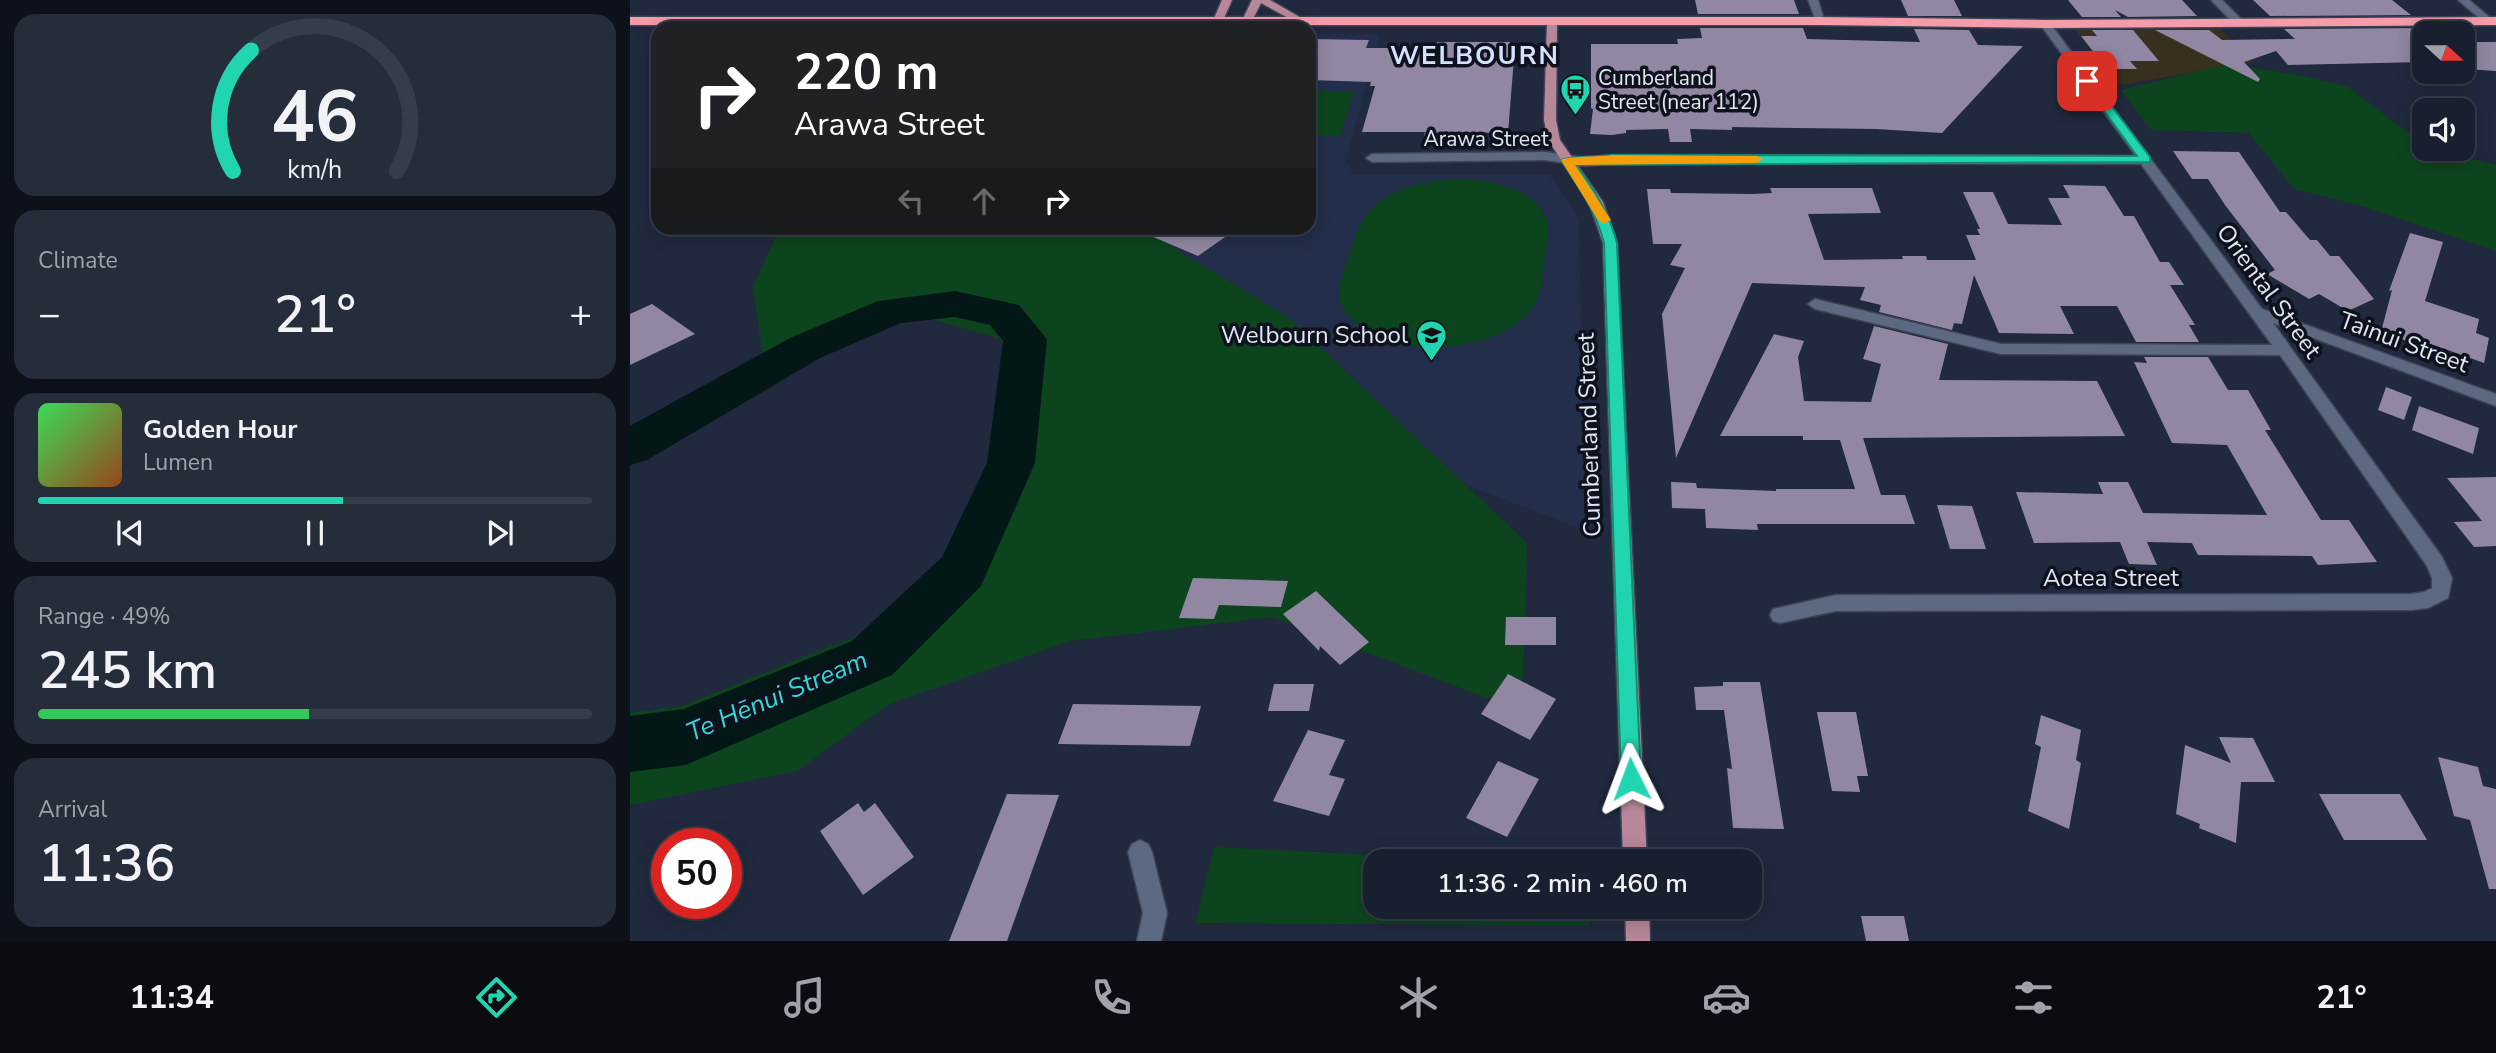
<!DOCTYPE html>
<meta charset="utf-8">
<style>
:root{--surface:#181f2e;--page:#252c3a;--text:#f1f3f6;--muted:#9fa2aa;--line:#363d4a;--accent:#21d5b0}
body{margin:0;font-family:"Nunito Sans",sans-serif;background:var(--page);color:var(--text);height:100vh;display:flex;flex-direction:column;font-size:26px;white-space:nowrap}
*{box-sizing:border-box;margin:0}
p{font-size:23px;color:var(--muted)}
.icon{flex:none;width:38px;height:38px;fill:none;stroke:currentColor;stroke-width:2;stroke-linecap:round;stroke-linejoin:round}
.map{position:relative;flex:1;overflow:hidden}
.sheet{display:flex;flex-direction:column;gap:14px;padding:14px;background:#0d1119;width:630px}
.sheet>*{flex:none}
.guide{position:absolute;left:21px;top:21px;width:665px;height:214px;border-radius:21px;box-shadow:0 4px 18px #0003,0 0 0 2px var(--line);background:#202124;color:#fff;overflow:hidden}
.needle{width:46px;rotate:111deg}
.tools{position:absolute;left:1782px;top:21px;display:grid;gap:14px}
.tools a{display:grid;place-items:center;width:63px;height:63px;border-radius:14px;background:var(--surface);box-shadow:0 4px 18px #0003,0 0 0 2px var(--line);font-size:35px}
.speed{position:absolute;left:21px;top:828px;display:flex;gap:14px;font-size:35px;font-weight:700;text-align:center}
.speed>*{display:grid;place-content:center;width:91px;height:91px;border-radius:50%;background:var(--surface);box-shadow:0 4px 18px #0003,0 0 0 2px var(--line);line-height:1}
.speed .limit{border:10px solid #d22;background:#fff;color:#111}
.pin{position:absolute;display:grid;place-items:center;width:60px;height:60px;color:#fff;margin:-30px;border-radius:14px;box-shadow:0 4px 10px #0006}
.me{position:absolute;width:77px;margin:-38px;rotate:357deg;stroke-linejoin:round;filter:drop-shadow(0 0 5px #0008)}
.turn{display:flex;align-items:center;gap:24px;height:147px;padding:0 28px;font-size:32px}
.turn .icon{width:91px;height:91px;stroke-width:2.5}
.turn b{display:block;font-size:49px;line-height:60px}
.lanes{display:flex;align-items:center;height:66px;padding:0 28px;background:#0003;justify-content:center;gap:35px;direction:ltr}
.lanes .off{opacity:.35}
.big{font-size:52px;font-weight:600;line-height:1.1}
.sheet .tile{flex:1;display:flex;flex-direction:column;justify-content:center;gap:10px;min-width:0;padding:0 24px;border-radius:21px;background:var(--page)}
.sheet .dial{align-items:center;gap:0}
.dial svg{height:182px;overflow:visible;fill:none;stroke:var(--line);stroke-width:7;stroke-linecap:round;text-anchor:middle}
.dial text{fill:var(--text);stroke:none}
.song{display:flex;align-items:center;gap:21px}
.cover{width:84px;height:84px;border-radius:10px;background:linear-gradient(135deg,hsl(130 70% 55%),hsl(20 70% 35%))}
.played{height:7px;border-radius:4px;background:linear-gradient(90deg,var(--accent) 55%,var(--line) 55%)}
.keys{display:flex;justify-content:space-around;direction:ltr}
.heat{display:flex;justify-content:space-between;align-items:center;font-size:38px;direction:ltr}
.charge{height:10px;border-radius:5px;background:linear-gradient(90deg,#34c759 49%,var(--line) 0)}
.trip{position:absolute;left:733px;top:849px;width:399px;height:70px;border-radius:21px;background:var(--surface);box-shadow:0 4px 18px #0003,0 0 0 2px var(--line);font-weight:600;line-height:70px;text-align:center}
.menu{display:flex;height:112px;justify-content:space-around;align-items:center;background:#0a0c12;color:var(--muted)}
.menu .icon{width:49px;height:49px}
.menu .active{color:var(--accent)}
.menu b{font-size:32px;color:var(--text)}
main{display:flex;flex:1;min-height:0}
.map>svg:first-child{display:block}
</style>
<main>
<section class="sheet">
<div class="tile dial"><svg viewBox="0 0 100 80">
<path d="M14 69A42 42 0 1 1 86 69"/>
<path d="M14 69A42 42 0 0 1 22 16" stroke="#21d5b0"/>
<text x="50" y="56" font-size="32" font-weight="700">46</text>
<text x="50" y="72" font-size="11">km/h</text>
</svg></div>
<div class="tile"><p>Climate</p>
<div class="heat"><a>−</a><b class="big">21°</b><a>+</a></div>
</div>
<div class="tile">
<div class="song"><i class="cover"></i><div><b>Golden Hour</b><p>Lumen</p></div></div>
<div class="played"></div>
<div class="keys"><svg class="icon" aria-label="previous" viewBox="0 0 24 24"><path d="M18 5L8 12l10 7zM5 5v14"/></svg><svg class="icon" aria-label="pause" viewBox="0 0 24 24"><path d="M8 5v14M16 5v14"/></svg><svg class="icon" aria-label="next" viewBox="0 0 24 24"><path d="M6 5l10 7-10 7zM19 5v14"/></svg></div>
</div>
<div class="tile"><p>Range · 49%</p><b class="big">245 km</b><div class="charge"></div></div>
<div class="tile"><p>Arrival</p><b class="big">11:36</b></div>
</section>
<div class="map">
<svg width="1866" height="941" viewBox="0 0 1866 941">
<rect width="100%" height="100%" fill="#20293e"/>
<polygon fill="#37301f" points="1443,26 1587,26 1623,62 1486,86"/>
<polygon fill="#232e4a" points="679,34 750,35 716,159 724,175 920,175 949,218 955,530 735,447 519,228 679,228"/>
<g fill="#0c451d">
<polygon points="1598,64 1669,75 1718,87 1794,145 1794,149 1806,149 1866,165 1866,251 1731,206 1664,189 1619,133 1521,130 1491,90"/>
<polygon points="679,91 724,91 710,136 679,136"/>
<path d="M 824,179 C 856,180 910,186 918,225 C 920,236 916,250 914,262 C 912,273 912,288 908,298 C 892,336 833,349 796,347 C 768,346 709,330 709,292 C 710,280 717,264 721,251 C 727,232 732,215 749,202 C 771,186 798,181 824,179 Z"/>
<polygon points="150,228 522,228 543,248 658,317 897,543 892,711 642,617 441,641 259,704 167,771 0,805 0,713 52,706 224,637 307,587 349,529 376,447 383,375 371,339 294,317 133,359 123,286"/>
<polygon points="584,847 858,861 746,861 746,906 960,907 960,925 566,923"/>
</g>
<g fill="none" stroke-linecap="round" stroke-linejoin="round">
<polygon fill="#041717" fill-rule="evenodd" points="325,291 389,305 417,339 405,463 351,586 262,675 56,765 0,772 0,716 54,709 222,641 312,557 357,463 373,341 360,325 325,317 271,323 190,358 17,460 0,465 0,426 160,338 248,301"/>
</g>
<g fill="#9187a2">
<polygon points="1065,0 1164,0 1169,14 1068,14"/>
<polygon points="1271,0 1324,0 1332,16 1278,16"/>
<polygon points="1438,0 1552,0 1567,16 1498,17 1485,10 1491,17 1452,17"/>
<polygon points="1623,0 1762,0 1781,15 1640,16"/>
<polygon points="1070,28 1173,28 1177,39 1290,42 1284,29 1339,30 1348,45 1393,46 1312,133 1246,129 1102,127 1102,130 1060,129 1062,142 1040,142 1038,129 996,130 996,133 982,135 960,134 963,109 961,108 961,44 1048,44 1047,39 1072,38"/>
<polygon points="1799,28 1806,33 1794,33 1794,62 1658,65 1646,51 1614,62 1630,79 1628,82 1525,30 1579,30 1592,40 1665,39 1654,29"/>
<polygon points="1462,30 1503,30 1529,61 1500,61 1507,69 1477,69 1451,36 1467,36"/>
<polygon points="679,39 739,40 736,48 804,48 807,42 880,42 880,58 884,58 878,133 823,132 822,136 794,136 795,132 732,132 745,86 740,86 741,82 679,80"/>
<polygon points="1832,42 1866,42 1866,71 1836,69 1832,65"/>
<polygon points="1543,151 1609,152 1650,212 1656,212 1680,240 1687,240 1700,256 1709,256 1744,299 1718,311 1689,294 1679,299 1637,274 1645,270 1595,205 1578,179 1562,179"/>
<polygon points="1433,185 1475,186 1494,216 1504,216 1530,262 1539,262 1554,285 1540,285 1565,325 1559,325 1569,342 1506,342 1487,306 1430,306 1444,334 1369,333 1344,275 1332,324 1324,323 1322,330 1249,312 1251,305 1230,300 1235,287 1122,283 1046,458 1032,314 1055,268 1040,265 1052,244 1023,244 1017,189 1040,189 1041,193 1123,194 1142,193 1140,188 1242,188 1251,213 1178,214 1194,260 1273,259 1272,256 1296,256 1297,260 1346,260 1336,235 1350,235 1347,229 1350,229 1333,192 1363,192 1378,224 1432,225 1418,198 1440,198"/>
<polygon points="502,228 608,228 568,256"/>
<polygon points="1780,233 1813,242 1795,301 1849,319 1846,333 1859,338 1854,363 1784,338 1783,343 1751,332 1762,290 1759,291"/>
<polygon points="22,304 65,334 0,365 0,314"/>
<polygon points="1244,326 1318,344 1309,380 1467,381 1495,436 1233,438 1251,495 1275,495 1285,524 1127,524 1128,530 1076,528 1075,509 1042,508 1041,482 1066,483 1067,488 1146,491 1146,489 1225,489 1210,440 1173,440 1173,436 1090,436 1144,334 1174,341 1168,357 1174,401 1241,402 1251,364 1233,359"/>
<polygon points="1514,357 1578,357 1598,390 1618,390 1641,430 1635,430 1691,520 1719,520 1747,562 1688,565 1682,556 1568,555 1562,543 1517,542 1527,565 1499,564 1490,542 1404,543 1386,492 1473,494 1468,482 1498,482 1513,513 1637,515 1597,445 1542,443 1504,362 1517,363"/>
<polygon points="1756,387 1782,397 1774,420 1748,410"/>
<polygon points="1789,406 1849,428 1843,454 1782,430"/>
<polygon points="1866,477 1866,546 1844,547 1824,522 1852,521 1817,478"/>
<polygon points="1307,505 1342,506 1356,549 1320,549"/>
<polygon points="563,578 658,581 651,607 589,605 584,619 549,618"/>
<polygon points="686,591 739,642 710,665 690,646 689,651 653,614"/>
<polygon points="876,617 926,617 926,645 875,645"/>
<polygon points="878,674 926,699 900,740 851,714"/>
<polygon points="1093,682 1130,682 1154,829 1103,828 1097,768 1102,769 1094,710 1066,710 1064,687 1093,686"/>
<polygon points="644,684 684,684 679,711 638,711"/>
<polygon points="443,704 571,706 560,746 428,744"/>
<polygon points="1187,712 1226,712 1238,776 1227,776 1230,792 1202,791"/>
<polygon points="1411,715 1451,730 1446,760 1451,763 1439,829 1398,811 1411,747 1405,744"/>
<polygon points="678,730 715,740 699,775 715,779 699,816 643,801"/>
<polygon points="1589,737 1623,738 1645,782 1611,782 1606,843 1569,828 1570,824 1546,814 1555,745 1601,763"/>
<polygon points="1808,757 1848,767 1853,786 1866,789 1866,889 1859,889 1840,820 1824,816"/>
<polygon points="868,761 909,779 877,837 836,818"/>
<polygon points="377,794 429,795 377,941 319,941"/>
<polygon points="1689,794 1770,794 1797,840 1714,840"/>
<polygon points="228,803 234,812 245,803 284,857 233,895 190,831"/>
<polygon points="1231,916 1274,916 1279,941 1236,941"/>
</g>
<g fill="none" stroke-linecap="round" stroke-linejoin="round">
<defs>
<g id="minor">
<polygon points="1178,0 1188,0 1195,23 1187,23"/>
<polygon points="1581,0 1592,0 1611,19 1611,23 1603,23"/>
<polygon points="1828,0 1839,0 1864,21 1855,23"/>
<polygon points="1415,21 1419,22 1632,309 1866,394 1866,406 1643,323 1812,557 1822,578 1818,598 1798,608 1781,610 1206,611 1150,623 1143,621 1140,615 1143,609 1206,595 1781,594 1794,592 1802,588 1802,578 1797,566 1650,355 1371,354 1185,309 1178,304 1185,299 1371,344 1642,345 1511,164 982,163 956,166 915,160 742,162 736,158 742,154 915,152 956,158 982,155 1506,156 1410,24"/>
<polygon points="510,840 518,844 522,852 537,913 531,941 507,941 513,913 498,852 502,844"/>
</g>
<g id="major">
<polygon points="592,0 602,0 591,25 583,25 582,23"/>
<polygon points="622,0 640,0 680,23 671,25 631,3 620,25 612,25 611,23"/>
<polygon points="922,20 927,23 926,120 930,140 973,202 987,243 1017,861 993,861 973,243 959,202 918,140 914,120 917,23"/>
<polygon points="995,906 1019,906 1020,941 996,941"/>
</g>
<polygon id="highway" points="0,17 1191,17 1415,20 1866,17 1866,25 1415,28 1191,25 0,25"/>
</defs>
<use href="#minor" stroke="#3d4457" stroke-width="3"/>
<use href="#major" stroke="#3d4457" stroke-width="3"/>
<use href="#highway" stroke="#3d4457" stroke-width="3"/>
<use href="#minor" fill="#5d6881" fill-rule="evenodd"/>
<use href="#major" fill="#b88799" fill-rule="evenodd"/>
<use href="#highway" fill="#f49ca9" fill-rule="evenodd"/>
</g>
<path fill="#21d5b0" stroke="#158a72" stroke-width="2" d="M 1454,79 L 1461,79 L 1520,157 L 1520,162 L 946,165 C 964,190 979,212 987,243 L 1011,779 L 1008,786 L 1001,789 L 994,786 L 991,779 L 974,243 C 966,211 949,187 931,160 C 936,156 971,157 982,155 L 1507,156 L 1454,83 Z"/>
<path fill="#f59e0b" d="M 982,155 L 1127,156 L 1133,159 L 1127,163 L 945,165 L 981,220 L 974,224 L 968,220 L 931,160 C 936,156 971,157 982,155 Z"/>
<defs>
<symbol id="bus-pin" viewBox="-11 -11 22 30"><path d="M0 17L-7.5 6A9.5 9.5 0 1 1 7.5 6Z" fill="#21d5b0" stroke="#0e121c"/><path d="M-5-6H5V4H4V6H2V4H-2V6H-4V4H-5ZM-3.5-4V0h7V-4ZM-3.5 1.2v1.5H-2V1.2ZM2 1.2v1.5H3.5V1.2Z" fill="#111"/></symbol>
<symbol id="school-pin" viewBox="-11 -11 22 30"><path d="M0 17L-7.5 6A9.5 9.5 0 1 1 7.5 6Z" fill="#21d5b0" stroke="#0e121c"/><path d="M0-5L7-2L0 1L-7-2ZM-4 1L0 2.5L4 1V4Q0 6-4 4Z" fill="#111"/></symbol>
</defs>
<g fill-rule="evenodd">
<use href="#bus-pin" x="928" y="72" width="35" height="47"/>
<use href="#school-pin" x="784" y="318" width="35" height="47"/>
</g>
<g text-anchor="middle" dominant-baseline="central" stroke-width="7" stroke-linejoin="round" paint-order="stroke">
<g font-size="21" fill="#e0e6f5" stroke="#0e121c" text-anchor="start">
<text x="968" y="78">Cumberland<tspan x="968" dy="24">Street (near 112)</tspan></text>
</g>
<g font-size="21" fill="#e0e6f5" stroke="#0e121c">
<text x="856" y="139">Arawa Street</text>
</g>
<g font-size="24" fill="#e0e6f5" stroke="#0e121c">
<text transform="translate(1639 291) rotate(54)">Oriental Street</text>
<text transform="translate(1774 342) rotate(20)">Tainui Street</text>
<text transform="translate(959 435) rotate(-92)">Cumberland Street</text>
<text x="1481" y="578">Aotea Street</text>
</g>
<g font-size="24" fill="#e0e6f5" stroke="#0e121c" text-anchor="end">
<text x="778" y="335">Welbourn School</text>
</g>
<g font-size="26" font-weight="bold" letter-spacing="2" fill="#d5e2ff" stroke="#0e121c">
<text x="845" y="55">WELBOURN</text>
</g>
<g font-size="26" font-style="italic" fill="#34d7d8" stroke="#0e121c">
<text transform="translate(147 696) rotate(-23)">Te Hēnui Stream</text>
</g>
</g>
</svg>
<div class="tools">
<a><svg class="needle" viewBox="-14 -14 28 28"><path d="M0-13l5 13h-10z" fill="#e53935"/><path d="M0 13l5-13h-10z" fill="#9fa2aa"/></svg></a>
<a><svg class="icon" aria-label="sound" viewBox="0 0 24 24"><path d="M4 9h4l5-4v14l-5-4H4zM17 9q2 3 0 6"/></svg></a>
</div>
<div class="speed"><div class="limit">50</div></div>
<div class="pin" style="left:1457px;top:81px;background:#d93025"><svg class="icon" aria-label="arrive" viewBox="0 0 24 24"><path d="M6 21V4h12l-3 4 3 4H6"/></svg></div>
<svg class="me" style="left:1001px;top:779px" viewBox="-20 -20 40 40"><path d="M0-17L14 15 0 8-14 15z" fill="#21d5b0" stroke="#fff" stroke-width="4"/></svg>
<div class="trip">11:36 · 2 min · 460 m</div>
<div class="guide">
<div class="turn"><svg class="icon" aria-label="right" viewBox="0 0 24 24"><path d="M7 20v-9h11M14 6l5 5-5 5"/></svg><div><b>220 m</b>Arawa Street</div></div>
<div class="lanes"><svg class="icon off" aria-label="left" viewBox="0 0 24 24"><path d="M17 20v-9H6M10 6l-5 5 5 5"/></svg><svg class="icon off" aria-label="ahead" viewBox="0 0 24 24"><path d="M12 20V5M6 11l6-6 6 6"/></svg><svg class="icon" aria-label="right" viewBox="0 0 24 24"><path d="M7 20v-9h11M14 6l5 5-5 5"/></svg></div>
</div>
</div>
</main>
<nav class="menu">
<b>11:34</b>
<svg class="icon active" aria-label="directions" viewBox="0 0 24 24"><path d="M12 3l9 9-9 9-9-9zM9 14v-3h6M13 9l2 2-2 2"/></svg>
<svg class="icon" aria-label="music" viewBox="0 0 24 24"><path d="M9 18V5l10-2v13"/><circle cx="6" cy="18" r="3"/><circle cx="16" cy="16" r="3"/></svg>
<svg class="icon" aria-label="phone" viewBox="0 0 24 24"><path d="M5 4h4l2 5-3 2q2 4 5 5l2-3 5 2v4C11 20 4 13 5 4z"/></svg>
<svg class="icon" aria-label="climate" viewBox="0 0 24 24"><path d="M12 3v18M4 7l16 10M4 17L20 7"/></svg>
<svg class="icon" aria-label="car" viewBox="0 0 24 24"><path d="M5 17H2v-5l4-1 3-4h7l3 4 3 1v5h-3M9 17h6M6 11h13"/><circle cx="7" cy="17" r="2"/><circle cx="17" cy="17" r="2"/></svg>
<svg class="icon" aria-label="filters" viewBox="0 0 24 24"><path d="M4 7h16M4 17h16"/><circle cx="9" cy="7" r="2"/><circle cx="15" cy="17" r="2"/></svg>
<b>21°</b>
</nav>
